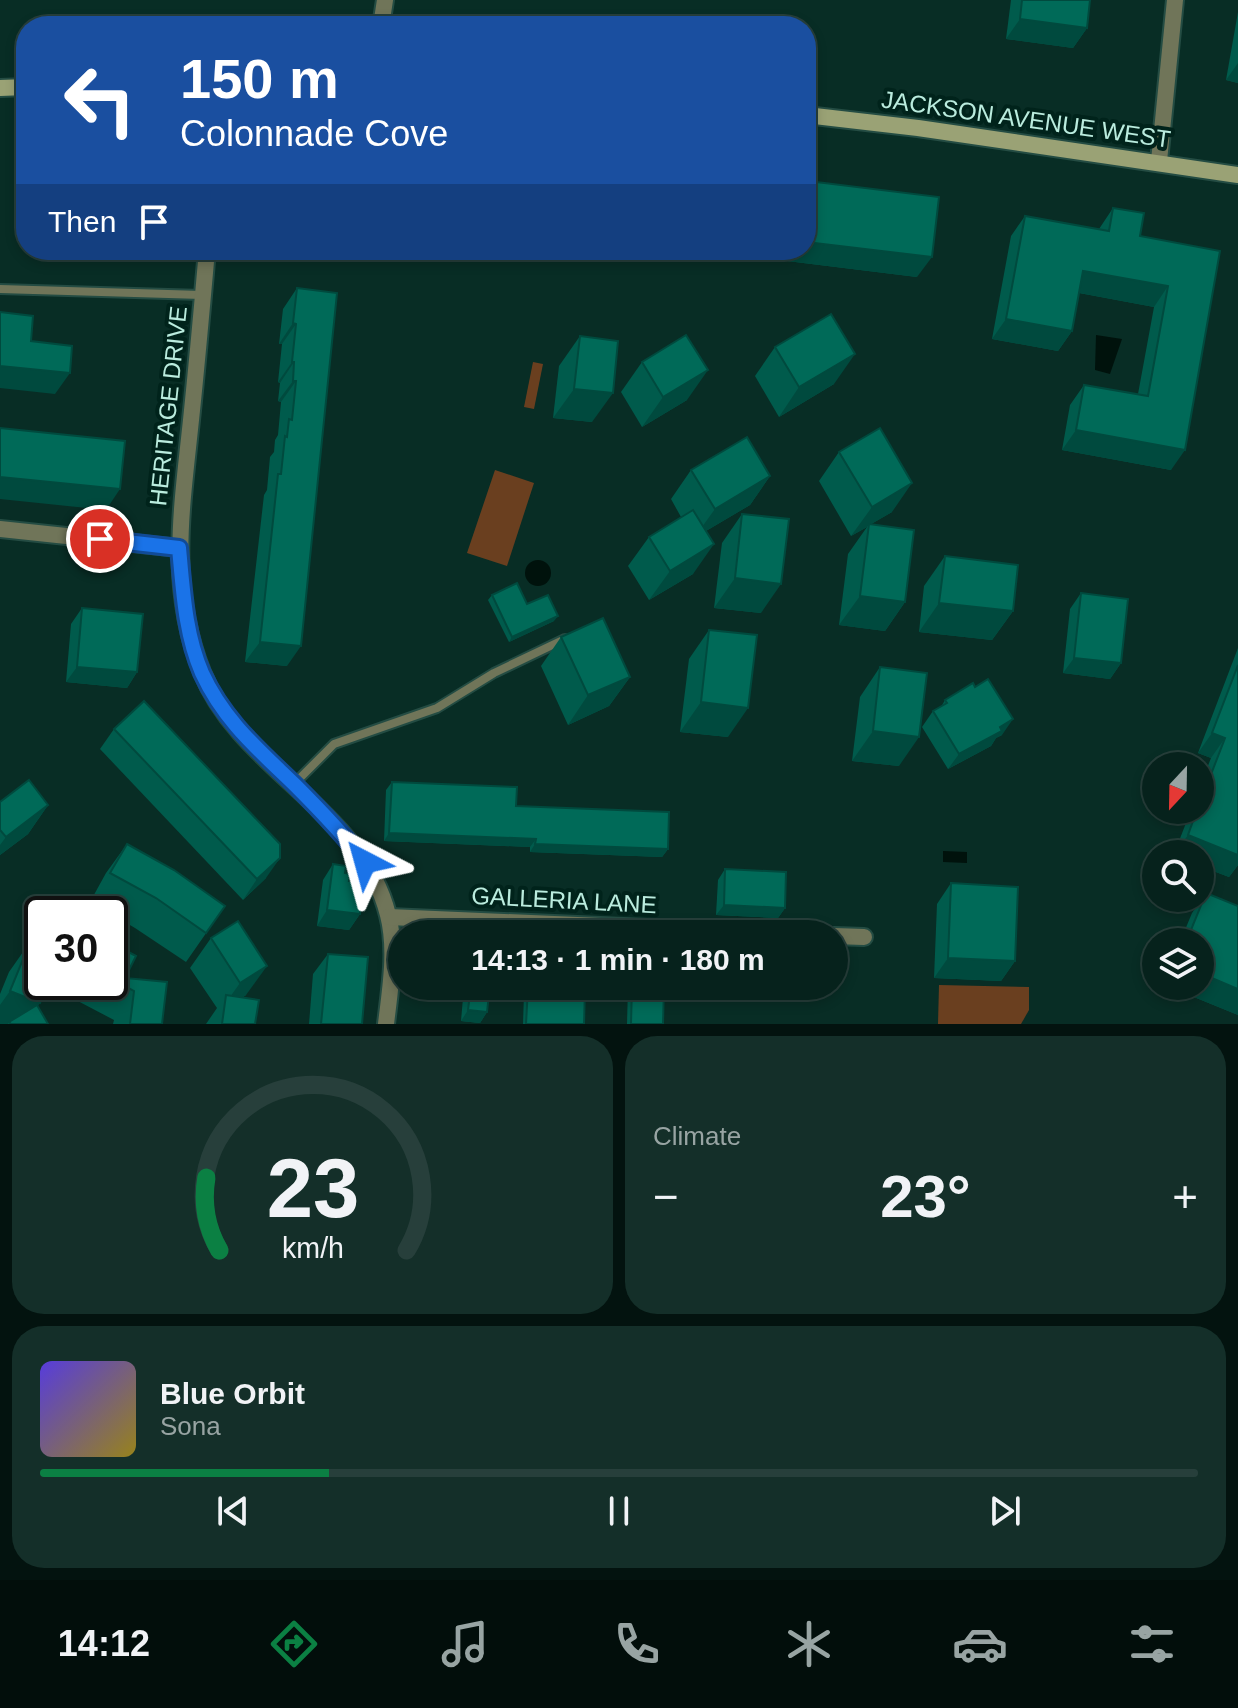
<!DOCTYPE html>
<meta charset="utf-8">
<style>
:root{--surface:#06221c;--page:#142f29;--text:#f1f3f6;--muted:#98a4a3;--line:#273f3b;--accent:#0b8043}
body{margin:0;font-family:Arial,sans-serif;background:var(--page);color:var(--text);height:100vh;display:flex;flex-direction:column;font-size:30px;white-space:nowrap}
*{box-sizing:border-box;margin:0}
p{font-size:26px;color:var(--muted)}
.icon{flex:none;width:44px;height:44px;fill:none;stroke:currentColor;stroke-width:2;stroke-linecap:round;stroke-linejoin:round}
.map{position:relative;height:1024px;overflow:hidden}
.side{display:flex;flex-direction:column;gap:12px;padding:12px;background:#03130f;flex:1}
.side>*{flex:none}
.banner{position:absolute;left:16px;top:16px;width:800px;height:244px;border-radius:32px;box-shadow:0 4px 12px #0003,0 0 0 2px var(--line);background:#1a4fa0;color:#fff;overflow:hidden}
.needle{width:52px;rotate:202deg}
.buttons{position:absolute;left:1142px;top:752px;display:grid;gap:16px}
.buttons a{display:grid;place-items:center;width:72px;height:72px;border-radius:50%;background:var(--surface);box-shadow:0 4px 12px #0003,0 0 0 2px var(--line);font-size:40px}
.speed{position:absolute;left:24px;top:896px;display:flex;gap:16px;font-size:40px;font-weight:700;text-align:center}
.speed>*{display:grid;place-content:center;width:104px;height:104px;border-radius:50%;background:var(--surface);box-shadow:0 4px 12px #0003,0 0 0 2px var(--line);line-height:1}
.speed .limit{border:4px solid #111;border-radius:12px;background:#fff;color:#111}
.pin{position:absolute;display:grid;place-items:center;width:68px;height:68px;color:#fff;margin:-34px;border:4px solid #fff;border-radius:50%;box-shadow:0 2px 8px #0007}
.me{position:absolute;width:88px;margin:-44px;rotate:321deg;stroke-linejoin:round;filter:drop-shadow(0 0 6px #0008)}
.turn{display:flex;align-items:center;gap:28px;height:168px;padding:0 32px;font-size:36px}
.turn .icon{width:104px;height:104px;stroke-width:2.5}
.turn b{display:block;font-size:56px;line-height:68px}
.then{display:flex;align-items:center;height:76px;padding:0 32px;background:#0003;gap:16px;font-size:30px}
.big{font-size:60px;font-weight:600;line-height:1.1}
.side .widget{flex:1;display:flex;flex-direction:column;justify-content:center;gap:12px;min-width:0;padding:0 28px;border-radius:32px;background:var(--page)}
.side .dial{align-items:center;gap:0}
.dial svg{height:208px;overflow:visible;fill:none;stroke:var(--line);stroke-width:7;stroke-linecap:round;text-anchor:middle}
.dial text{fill:var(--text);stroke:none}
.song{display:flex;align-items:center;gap:24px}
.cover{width:96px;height:96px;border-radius:12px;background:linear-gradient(135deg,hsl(250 70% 55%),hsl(50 70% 35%))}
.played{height:8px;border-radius:4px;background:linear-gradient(90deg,var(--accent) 25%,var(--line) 25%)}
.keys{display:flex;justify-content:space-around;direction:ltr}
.heat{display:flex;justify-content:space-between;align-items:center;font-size:44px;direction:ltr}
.side .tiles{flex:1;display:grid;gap:12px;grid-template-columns:1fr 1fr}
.widget:last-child{grid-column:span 2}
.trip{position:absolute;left:388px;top:920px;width:460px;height:80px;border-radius:40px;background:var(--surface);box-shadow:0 4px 12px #0003,0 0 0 2px var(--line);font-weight:600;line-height:80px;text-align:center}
.tabs{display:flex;height:128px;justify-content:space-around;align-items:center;background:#020e0b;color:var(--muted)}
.tabs .icon{width:56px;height:56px}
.tabs .active{color:var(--accent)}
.tabs b{font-size:36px;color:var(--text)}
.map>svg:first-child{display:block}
</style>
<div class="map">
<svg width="1238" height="1024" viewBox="0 0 1238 1024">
<rect width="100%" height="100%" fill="#082d25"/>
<g fill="#6a3f1f">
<polygon points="533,362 543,364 534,409 524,407"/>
<polygon points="495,470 534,483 507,566 467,553"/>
<polygon points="939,985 1029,987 1029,1010 1021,1024 938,1024"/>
</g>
<g fill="#00120c">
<polygon points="1096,335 1122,339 1110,374 1095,370"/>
<circle cx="538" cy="573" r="13"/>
<polygon points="943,851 967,852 967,863 943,862"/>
</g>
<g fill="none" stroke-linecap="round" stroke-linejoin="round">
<defs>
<g id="lane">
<polyline points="0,289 202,295"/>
<polyline points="294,784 334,744 437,708 494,673 565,639"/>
<polyline points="1155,878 1156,879"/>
</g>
<g id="street">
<polyline points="381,26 385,0"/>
<polyline points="1159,161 1175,0"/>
<path d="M 207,250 C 202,307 197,363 191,420 C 182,507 168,587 202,672 C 240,769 362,810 388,915 C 397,950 390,989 386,1024"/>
<polyline points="0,529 179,548"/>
<polyline points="389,917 785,934"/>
<polyline points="834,936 864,937"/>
</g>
<g id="secondary">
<polyline points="0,88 26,87"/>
<polyline points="806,115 918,128 1238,175"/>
</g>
</defs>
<use href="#lane" stroke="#244c43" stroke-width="12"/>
<use href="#street" stroke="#244c43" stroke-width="20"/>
<use href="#secondary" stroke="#244c43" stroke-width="20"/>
<use href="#lane" stroke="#707559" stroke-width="8"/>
<use href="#street" stroke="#707559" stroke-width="16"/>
<use href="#secondary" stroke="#9aa275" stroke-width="16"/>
</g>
<g fill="#005b4c">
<polygon points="1011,0 1090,0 1087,28 1073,48 1006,39"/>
<polygon points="1238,12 1238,83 1226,80"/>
<polygon points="808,181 917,277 787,261 788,250 806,250 806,184"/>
<polygon points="1113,208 1140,236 1220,251 1171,470 1062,450 1070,405 1084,385 1138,394 1154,307 1079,293 1072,331 1058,351 992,339 1011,236 1025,216 1099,229"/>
<polygon points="297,288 337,293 287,666 245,662 264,495 267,490 270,457 274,452 275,440 278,435 281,402 278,401 280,383 278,382 282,344 279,344 283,309"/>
<polygon points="580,336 592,422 553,418 559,366"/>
<polygon points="775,347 834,384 779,417 755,376"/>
<polygon points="642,362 687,400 642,427 621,392"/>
<polygon points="839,452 892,512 871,524 905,602 885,631 839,625 848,554 867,527 851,536 819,481"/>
<polygon points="691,470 770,476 750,505 706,531 693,574 649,600 628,566 649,537 681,517 671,499"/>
<polygon points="742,514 761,613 714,608 722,543"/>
<polygon points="945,556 1013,611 992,640 919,632 924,586"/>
<polygon points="1081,593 1121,663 1110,679 1063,673 1070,609"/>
<polygon points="492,595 527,604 554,621 509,642 488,600"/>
<polygon points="82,608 137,672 127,688 66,682 71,624"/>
<polygon points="709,630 728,737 680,732 689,659"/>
<polygon points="561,637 630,677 609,706 568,725 541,666"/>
<polygon points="1238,648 1238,865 1229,877 1200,866 1200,854 1174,854 1191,810 1200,810 1200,786 1211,758 1198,753"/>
<polygon points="880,667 899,766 852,761 860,697"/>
<polygon points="945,700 1002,735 996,738 991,746 948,769 922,727 933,711 941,707"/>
<polygon points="114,729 266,878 243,900 100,749"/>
<polygon points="392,782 516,806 668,849 662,857 530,852 530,847 384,841 386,790"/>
<polygon points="0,802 48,805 28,834 0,855"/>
<polygon points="127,844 225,906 186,962 135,928 90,902 106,873"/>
<polygon points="333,864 345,873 355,889 358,896 360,914 349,930 317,926 323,880"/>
<polygon points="725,869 785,908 778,918 716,915 718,880"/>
<polygon points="951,883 1015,961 1001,981 934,978 937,904"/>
<polygon points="1206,893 1238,906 1238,1015 1167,986 1200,942 1180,942 1192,913"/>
<polygon points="238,921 246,995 243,997 255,1024 206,1024 217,1008 190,968 211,938"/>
<polygon points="30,942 38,1007 48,1024 0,1024 0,994 9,972"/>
<polygon points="110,942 125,978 162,1024 113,1024 114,1020 53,988 57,982 110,982"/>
<polygon points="328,954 362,1024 309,1024 313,974"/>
<polygon points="464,986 490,986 487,1012 480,1023 461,1021"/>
<polygon points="628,986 664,986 663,1024 627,1024"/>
<polygon points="528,987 584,1024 523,1024 524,992"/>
</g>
<g fill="#004a3e">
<polygon points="1020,19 1087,28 1073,48 1006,39"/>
<polygon points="1238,63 1238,83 1226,80"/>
<polygon points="806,242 932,257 917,277 787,261 795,250 806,250"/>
<polygon points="132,250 153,250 149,255 128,255"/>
<polygon points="299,250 327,250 324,255 297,252"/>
<polygon points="1083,271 1168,286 1154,307 1069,291"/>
<polygon points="1006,319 1072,331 1058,351 992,339"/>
<polygon points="293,323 296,324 282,344 279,344"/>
<polygon points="855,354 834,384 779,417 799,387"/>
<polygon points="292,362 294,362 280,383 278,382"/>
<polygon points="0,366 70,373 55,394 0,388"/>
<polygon points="708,370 687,400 642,427 663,397"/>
<polygon points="293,381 296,381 281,402 278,401"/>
<polygon points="574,389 613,393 592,422 553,418"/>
<polygon points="1076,430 1185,450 1171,470 1062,450"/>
<polygon points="770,476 750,505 694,538 715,509"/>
<polygon points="0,477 120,489 106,510 0,499"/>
<polygon points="912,483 892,512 868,526 869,524 867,527 851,536 872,507"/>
<polygon points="714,544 693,574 649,600 670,571"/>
<polygon points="735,578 781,584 761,613 714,608"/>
<polygon points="860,596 905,602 885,631 839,625"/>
<polygon points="939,603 1013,611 992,640 919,632"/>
<polygon points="558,616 554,621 509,642 512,637"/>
<polygon points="260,642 301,646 287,666 245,662"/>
<polygon points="1074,658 1121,663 1110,679 1063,673"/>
<polygon points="77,667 137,672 127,688 66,682"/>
<polygon points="630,677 609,706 568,725 588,695"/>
<polygon points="701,702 748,708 728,737 680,732"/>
<polygon points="1013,719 1002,735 996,738 991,746 948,769 959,754"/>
<polygon points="873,731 919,737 899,766 852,761"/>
<polygon points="1212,733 1225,738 1211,758 1198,753"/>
<polygon points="48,805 28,834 0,855 0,845 6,837"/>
<polygon points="389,833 536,839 530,847 384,841"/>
<polygon points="1188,835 1238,855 1238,865 1229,877 1200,866 1200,854 1174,854"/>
<polygon points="535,844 668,849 662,857 530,852"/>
<polygon points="280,858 266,878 243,900 257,879"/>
<polygon points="724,905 785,908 778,918 716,915"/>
<polygon points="327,910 360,914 349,930 317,926"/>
<polygon points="948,958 1015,961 1001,981 934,978"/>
<polygon points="267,966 246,995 224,1009 225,1004 240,983"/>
<polygon points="1200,973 1238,989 1238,1015 1167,986 1200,986"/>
<polygon points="10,991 40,1003 26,1024 9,1022 8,1024 0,1024 0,1005"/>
<polygon points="468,1010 487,1012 480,1023 461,1021"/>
</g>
<g fill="#006a58" stroke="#004a3e" stroke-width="2">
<polygon points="1022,0 1090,0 1087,28 1020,19"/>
<polygon points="808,181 939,197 932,257 806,242 806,198"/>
<polygon points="1113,208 1144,213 1140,236 1220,251 1185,450 1076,430 1084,385 1148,396 1168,286 1083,271 1072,331 1006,319 1025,216 1109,231"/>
<polygon points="297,288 337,293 301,646 260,642 278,474 281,474 285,436 287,437 289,419 292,420 296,381 293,381 294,362 292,362 296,324 293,323"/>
<polygon points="0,312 33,316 31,341 72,346 70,373 0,366"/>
<polygon points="831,314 855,354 799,387 775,347"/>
<polygon points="686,335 708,370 663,397 642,362"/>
<polygon points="580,336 618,341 613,393 574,389"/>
<polygon points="0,428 125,441 120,489 0,477"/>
<polygon points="880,428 912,483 872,507 839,452"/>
<polygon points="747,437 770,476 715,509 691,470"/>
<polygon points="693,510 714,544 670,571 649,537"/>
<polygon points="742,514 789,519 781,584 735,578"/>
<polygon points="869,524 914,530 905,602 860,596"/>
<polygon points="945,556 1018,565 1013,611 939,603"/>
<polygon points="517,583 527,604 548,595 558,616 512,637 492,595"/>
<polygon points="1081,593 1128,599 1121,663 1074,658"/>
<polygon points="82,608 143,614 137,672 77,667"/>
<polygon points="603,618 630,677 588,695 561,637"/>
<polygon points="709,630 757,635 748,708 701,702"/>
<polygon points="1238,665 1238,855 1188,835 1197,810 1200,810 1200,803 1225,738 1212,733"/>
<polygon points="880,667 927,673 919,737 873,731"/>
<polygon points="988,679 1013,719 1000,727 1002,731 959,754 933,711 947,703 945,700 973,683 975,687"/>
<polygon points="144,701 280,844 280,858 257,879 114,729"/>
<polygon points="29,780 48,805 6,837 0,830 0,802"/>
<polygon points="392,782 517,787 516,806 669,812 668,849 535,844 536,839 389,833"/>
<polygon points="127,844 174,870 225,906 206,933 156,898 110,873"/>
<polygon points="333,864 346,866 345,873 350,874 349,881 356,881 355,889 359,889 358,896 362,897 360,914 327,910"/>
<polygon points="725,869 786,872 785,908 724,905"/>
<polygon points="951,883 1018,887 1015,961 948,958"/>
<polygon points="1206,893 1238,906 1238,989 1200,973 1200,942 1186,942"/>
<polygon points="238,921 267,966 240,983 211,938"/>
<polygon points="30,942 42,947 42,982 49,982 40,1003 10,991"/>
<polygon points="110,942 136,956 125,978 167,982 162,1024 130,1024 134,991 110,978"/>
<polygon points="328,954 368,957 362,1024 321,1024"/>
<polygon points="471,986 490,986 487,1012 468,1010"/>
<polygon points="632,986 664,986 663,1024 631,1024"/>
<polygon points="528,987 585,990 584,1024 526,1024"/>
<polygon points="226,995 259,1000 255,1024 222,1024"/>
<polygon points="37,1005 48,1024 11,1024 9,1022"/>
</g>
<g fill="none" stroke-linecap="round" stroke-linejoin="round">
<defs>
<path id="route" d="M 100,539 L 179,548 C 183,590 185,634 202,673 C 224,721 259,750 295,785 C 320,810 344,835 365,862"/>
</defs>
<use href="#route" stroke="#114b97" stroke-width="20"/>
<use href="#route" stroke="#1a73e8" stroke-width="14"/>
</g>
<g text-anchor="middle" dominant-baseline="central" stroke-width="8" stroke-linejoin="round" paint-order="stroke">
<g font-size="24" fill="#baecde" stroke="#00231b">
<text transform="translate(1026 119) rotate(8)">JACKSON AVENUE WEST</text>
<text transform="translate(168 406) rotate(-84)">HERITAGE DRIVE</text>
<text transform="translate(564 900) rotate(3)">GALLERIA LANE</text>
</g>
</g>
</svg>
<div class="buttons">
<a><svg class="needle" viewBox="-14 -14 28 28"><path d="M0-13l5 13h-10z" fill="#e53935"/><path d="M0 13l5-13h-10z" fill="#98a4a3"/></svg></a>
<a><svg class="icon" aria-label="search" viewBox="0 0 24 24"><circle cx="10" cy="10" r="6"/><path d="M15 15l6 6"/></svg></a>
<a><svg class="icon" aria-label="layers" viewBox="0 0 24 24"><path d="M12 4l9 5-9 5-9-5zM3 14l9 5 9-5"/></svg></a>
</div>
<div class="speed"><div class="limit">30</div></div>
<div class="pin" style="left:100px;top:539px;background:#d93025"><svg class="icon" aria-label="arrive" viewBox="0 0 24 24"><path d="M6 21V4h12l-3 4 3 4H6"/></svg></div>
<svg class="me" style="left:365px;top:862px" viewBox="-20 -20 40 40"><path d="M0-17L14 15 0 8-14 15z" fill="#1a73e8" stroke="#fff" stroke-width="4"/></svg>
<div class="trip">14:13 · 1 min · 180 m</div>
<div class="banner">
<div class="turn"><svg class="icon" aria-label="left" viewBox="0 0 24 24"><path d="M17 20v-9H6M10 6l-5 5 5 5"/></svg><div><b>150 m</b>Colonnade Cove</div></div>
<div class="then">Then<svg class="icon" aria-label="arrive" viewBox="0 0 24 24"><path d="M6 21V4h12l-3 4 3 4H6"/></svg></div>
</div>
</div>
<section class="side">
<div class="tiles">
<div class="widget dial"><svg viewBox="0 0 100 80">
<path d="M14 69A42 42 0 1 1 86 69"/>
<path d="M14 69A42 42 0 0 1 9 41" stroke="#0b8043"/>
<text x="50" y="56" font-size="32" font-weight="700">23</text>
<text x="50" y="72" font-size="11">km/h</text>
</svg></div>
<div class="widget"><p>Climate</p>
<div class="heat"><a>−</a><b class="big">23°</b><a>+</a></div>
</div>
<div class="widget">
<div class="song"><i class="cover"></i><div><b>Blue Orbit</b><p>Sona</p></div></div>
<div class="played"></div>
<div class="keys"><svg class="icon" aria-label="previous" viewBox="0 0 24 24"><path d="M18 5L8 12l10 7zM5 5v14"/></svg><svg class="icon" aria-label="pause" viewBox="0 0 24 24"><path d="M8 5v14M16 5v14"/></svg><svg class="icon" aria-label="next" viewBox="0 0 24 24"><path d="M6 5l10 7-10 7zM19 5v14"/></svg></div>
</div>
</div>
</section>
<nav class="tabs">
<b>14:12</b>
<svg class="icon active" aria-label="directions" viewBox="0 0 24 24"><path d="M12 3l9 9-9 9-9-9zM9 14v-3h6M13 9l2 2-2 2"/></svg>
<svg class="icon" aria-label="music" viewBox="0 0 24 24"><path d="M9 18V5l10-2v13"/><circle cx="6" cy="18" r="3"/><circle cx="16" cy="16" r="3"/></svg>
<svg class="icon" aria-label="phone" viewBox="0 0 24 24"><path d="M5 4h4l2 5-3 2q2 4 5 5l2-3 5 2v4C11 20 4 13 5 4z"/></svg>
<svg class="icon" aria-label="climate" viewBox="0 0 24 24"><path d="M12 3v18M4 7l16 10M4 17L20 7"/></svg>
<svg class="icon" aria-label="car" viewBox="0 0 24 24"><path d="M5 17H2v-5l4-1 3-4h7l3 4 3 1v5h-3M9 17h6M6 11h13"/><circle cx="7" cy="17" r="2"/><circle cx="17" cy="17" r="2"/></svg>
<svg class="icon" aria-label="filters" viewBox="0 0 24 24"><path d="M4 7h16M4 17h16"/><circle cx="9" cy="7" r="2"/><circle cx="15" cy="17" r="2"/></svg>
</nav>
